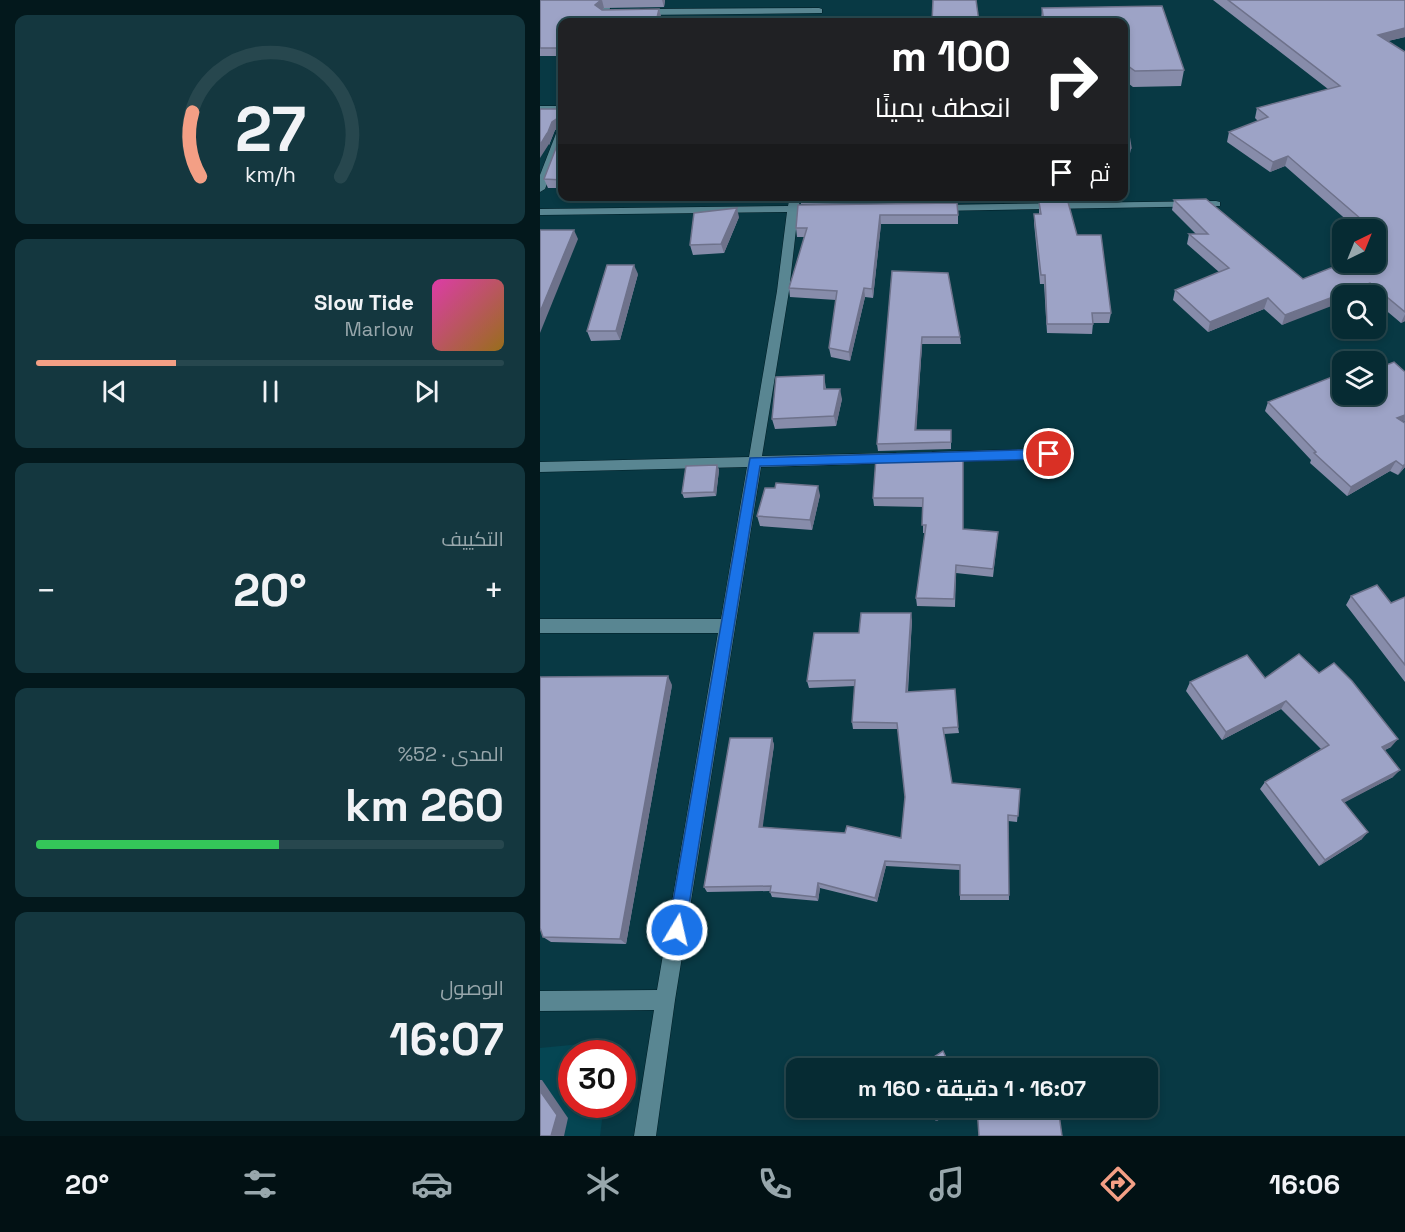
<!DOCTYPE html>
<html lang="ar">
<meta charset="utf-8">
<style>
:root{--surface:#062b33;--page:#14373f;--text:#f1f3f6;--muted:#98a7ac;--line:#27474e;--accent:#f39f85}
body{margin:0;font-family:"Space Grotesk",Cairo,sans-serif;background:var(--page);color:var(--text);direction:rtl;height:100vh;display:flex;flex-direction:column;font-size:22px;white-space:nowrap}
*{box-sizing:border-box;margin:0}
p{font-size:20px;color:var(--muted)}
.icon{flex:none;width:33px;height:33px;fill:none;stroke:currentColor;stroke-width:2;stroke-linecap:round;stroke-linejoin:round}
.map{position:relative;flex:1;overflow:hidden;direction:ltr}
.sheet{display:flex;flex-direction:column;gap:15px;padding:15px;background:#03181c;width:540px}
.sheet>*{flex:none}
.hud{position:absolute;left:18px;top:18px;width:570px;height:183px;border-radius:12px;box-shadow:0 3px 9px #0003,0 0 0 2px var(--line);direction:rtl;background:#202124;color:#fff;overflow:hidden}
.needle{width:39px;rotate:43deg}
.buttons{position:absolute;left:792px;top:219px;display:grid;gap:12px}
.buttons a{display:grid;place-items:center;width:54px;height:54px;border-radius:12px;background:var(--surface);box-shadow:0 3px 9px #0003,0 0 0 2px var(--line);font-size:30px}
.speed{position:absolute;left:18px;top:1040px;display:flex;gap:12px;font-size:30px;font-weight:700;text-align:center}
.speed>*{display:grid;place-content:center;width:78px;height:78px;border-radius:50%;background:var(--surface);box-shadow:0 3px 9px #0003,0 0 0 2px var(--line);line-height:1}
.speed .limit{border:9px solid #d22;background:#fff;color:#111}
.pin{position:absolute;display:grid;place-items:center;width:51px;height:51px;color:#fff;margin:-26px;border:3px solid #fff;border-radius:50%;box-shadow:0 2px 6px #0007}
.me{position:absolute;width:66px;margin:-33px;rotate:9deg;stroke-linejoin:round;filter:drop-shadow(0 0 4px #0008)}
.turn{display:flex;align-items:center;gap:21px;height:126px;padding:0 18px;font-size:27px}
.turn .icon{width:78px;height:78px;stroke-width:2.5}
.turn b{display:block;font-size:42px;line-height:51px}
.then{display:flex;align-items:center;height:57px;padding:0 18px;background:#0003;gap:12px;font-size:22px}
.big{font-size:45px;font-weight:700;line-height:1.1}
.sheet .tile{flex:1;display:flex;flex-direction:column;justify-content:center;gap:9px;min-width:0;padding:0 21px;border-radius:12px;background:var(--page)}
.sheet .dial{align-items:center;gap:0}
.dial svg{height:156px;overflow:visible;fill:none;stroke:var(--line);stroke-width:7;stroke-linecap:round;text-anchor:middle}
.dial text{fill:var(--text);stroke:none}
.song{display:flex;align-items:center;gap:18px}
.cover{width:72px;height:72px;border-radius:9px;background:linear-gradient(135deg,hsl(320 70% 55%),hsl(40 70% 35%))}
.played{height:6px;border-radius:3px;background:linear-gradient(90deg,var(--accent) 30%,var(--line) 30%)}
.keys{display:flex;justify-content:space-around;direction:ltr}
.heat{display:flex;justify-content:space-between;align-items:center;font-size:33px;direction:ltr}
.charge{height:9px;border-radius:4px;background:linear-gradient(90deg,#34c759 52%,var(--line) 0)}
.trip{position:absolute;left:246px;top:1058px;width:372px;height:60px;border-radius:12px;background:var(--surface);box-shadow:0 3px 9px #0003,0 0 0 2px var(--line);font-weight:700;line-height:60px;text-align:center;direction:rtl}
.dock{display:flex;height:96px;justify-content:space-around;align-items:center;background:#021114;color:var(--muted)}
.dock .icon{width:42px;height:42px}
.dock .active{color:var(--accent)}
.dock b{font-size:27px;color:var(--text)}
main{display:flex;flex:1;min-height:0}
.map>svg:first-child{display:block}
</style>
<main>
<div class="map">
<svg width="865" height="1136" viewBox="0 0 865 1136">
<rect width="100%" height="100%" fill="#083944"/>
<polygon fill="#054653" points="72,1041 70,1053 32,1053 32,1104 64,1104 60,1136 0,1136 0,1048"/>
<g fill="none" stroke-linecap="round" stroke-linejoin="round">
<defs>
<g id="street">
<polygon points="65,0 73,0 65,22 57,22"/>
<polygon points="279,8 282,9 282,13 100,15 96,12 100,9"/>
<rect x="0" y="106" width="22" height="6"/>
<polygon points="22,128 22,143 5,189 0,192 0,175 17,131"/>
<polygon points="250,196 260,196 259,206 267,209 258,212 249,291 222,456 356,453 363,458 356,463 221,467 135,1000 116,1136 94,1136 114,1010 0,1011 0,991 117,990 178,633 0,633 0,619 181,619 207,467 0,472 0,462 209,457 237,291 247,212 0,215 0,209 248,206"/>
<polygon points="676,201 680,202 680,206 397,211 392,208 397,205"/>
<polygon points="509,449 516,454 509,459 392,462 385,457 392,452"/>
</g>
</defs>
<use href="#street" stroke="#001f27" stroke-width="1"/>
<use href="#street" fill="#598692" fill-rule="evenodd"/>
</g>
<g fill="#878caa">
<polygon points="0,0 125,0 124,7 64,8 61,10 119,9 121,17 22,22 22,56 0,56"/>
<polygon points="673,0 865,0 865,37 848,41 865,52 865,321 861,323 836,302 836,296 828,296 825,293 819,296 802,296 742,325 724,309 668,332 633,300 635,290 679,272 647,244 649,234 656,234 632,210 634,200 763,279 836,262 836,230 804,230 805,226 810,223 745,166 730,172 687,142 689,132 718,121 715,118 717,108 788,89"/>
<polygon points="622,6 644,70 641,86 593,87 584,80 584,22 501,22 502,8"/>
<polygon points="584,104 591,148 588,164 584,165"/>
<polygon points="0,109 22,109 22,188 8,188 4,179 21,135 21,126 15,130 9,145"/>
<polygon points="260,196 416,196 417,202 261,204"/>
<polygon points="499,202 537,235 571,313 569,323 553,323 552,334 507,333 504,284 500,284 494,223 494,214 499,214"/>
<polygon points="258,205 418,215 418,224 341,224 333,298 325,297 310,361 291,357 289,348 296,300 250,297 249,288 265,237 257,237 256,228"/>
<polygon points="199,217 184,253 153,255 150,245"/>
<polygon points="352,271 420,337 421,344 382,344 376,430 411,430 411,449 338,451 337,444"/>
<polygon points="98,274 80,340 51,341 47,331"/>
<polygon points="284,375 286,389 302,399 296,426 235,429 232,419"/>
<polygon points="728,402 865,423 865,467 858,475 850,471 807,496 770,463 771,460 725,411"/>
<polygon points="411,460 423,529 458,532 453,577 416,573 415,607 377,606 376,598 385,533 383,533 383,507 334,506 333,498"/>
<polygon points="177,465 179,470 176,496 144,498 142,493"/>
<polygon points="235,488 280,495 272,530 220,526 217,516"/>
<polygon points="811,596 851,603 865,597 865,682 806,605"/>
<polygon points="372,620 368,692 418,727 419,733 404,734 412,783 480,789 477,822 468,821 469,900 420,900 420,870 346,866 337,902 280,888 278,901 232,897 230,892 230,891 167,892 164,887 232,738 234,745 222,827 361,838 365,797 358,729 313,729 312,722 315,686 269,688 267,681 319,633"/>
<polygon points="725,678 851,747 845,750 853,777 804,802 822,839 779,866 720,789 725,782 781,749 741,709 682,740 646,691 650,682"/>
<polygon points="132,685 86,944 11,942 3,937"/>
</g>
<g fill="#6e728b">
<polygon points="62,0 64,8 58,13 55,5"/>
<polygon points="122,0 125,0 124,7"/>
<polygon points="119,9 121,17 120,22 116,22"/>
<polygon points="865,28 865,37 835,44 838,35"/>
<polygon points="18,118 21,126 15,130 9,145 9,144 0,158 0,145 12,122"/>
<polygon points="748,156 745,166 730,172 733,162"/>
<polygon points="197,208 199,217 184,253 181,244"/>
<polygon points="340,215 341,224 333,298 332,289"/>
<polygon points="34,230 38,239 0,333 0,312"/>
<polygon points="94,265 98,274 80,340 76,331"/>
<polygon points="830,283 825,293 819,296 802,296 802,302 742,325 745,315"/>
<polygon points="324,288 325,297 310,361 309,352"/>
<polygon points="728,298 724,309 668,332 670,322"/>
<polygon points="865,314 865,321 861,323"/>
<polygon points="382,337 382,344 376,437 375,430"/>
<polygon points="300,389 302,399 296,426 294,416"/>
<polygon points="865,415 865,422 857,418"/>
<polygon points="856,461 850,471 807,496 811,487"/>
<polygon points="865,464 865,467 858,475 863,466"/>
<polygon points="177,465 179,470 176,496 174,492"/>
<polygon points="278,486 280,495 272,530 270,520"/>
<polygon points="371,613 372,620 367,699 366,692"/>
<polygon points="128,676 132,685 86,944 80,939"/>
<polygon points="746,701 741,709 682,740 686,732"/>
<polygon points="232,738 234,745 222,832 219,827"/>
<polygon points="858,739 851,747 836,754 842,747"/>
<polygon points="860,770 853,777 796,807 802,800"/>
<polygon points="828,832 822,839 779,866 785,860"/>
<polygon points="345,861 346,866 337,902 335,898"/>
<polygon points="278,883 280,888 278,901 276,897"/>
<polygon points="0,1080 2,1080 28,1118 24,1136 11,1136 0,1091"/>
<polygon points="416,1107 418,1107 397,1121 396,1120"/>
</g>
<g fill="#9da3c6" stroke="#6e728b" stroke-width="1.5">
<polygon points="0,0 61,0 55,5 62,10 119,9 116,22 22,22 22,48 0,48"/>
<polygon points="393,0 436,0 439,22 392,22"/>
<polygon points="688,0 865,0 865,28 838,35 865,52 865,312 830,283 745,315 728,298 670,322 635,290 689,268 649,234 668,234 634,200 666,199 763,279 806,262 836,262 836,252 840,250 836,247 836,230 811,230 805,226 821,219 748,156 733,162 689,132 728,117 717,108 800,86"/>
<polygon points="622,6 644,70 595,71 584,63 584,22 504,22 502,8"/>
<polygon points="584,104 591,148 584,148"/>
<polygon points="0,109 22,109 22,180 4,179 21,135 21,120 18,118 12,122 6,137 6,135 0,145"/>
<polygon points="499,202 528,202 537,235 561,235 571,313 552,313 553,324 507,324 505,275 501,275 494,214 501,214"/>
<polygon points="417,203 418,215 340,215 332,289 324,288 309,352 289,348 297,291 249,288 267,228 256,228 258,205"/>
<polygon points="197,208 181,244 150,245 154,213"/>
<polygon points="0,230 34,230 0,312"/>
<polygon points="67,265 94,265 76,331 47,331"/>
<polygon points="352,271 408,273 420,337 382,337 375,430 411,430 411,442 337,444"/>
<polygon points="854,362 865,372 865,415 857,418 865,423 865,464 863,466 856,461 811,487 774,453 776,452 728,402 802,373 802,394 836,394 836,369"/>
<polygon points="284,375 284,389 300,389 294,416 232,419 236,377"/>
<polygon points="411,455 411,460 423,458 423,529 458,532 453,569 416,565 414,599 376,598 386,525 382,525 383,498 333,498 336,458"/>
<polygon points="177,465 174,492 142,493 146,466"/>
<polygon points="236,483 278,486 270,520 217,516 225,488 235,488"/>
<polygon points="837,585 851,603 865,597 865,665 811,596"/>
<polygon points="321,613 371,613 366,692 415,689 418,727 403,728 412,783 480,789 478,816 468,815 469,895 420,895 420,865 345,861 335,898 278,883 276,897 230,892 231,886 164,887 190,738 232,738 219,827 305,833 307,826 361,838 365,797 357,723 312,722 315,680 267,681 274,633 319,633"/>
<polygon points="759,654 779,673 794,663 812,681 858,739 842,747 860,770 802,800 828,832 785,860 725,782 789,745 746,701 686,732 650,682 707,655 725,678"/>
<polygon points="128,676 80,939 3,937 0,928 0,677"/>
<polygon points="403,1051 411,1068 377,1068"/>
<polygon points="0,1091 17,1115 11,1136 0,1136"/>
<polygon points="390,1107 416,1107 396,1120"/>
<polygon points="437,1107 518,1107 522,1136 439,1136"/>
</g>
<polygon fill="#1a73e8" stroke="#114b97" stroke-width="1.5" points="509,449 515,454 509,459 220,466 145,930 143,936 137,939 131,936 128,930 210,458"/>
</svg>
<div class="buttons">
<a><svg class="needle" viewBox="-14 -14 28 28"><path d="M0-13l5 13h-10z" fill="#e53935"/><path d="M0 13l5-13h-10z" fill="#98a7ac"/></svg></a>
<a><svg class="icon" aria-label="search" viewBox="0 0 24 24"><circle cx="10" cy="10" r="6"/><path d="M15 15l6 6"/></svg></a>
<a><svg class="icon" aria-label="layers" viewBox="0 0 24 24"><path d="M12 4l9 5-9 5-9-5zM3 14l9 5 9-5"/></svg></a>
</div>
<div class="speed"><div class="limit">30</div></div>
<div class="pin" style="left:509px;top:454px;background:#d93025"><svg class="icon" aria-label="arrive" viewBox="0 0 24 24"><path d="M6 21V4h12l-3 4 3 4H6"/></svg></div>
<svg class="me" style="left:137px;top:930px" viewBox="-20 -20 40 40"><circle r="17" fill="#1a73e8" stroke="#fff" stroke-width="3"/><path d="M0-11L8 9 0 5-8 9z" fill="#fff"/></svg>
<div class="trip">16:07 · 1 دقيقة · 160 m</div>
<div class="hud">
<div class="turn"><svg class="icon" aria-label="right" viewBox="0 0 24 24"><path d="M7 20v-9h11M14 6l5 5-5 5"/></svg><div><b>100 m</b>انعطف يمينًا</div></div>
<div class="then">ثم<svg class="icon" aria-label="arrive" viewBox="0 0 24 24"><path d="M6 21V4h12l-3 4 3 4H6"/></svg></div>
</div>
</div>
<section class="sheet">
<div class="tile dial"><svg viewBox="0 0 100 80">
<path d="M14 69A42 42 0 1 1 86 69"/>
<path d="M14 69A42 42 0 0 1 10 36" stroke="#f39f85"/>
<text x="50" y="56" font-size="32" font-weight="700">27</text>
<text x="50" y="72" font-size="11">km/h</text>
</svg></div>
<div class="tile">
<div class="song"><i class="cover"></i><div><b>Slow Tide</b><p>Marlow</p></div></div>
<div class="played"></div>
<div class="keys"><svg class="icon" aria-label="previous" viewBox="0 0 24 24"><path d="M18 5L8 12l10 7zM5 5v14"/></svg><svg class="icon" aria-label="pause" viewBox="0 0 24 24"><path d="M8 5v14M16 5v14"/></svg><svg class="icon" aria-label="next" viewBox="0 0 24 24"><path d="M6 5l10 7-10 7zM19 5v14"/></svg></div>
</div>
<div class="tile"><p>التكييف</p>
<div class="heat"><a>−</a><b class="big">20°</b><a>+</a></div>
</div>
<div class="tile"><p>المدى · 52%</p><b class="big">260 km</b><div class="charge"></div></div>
<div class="tile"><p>الوصول</p><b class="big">16:07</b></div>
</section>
</main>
<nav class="dock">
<b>16:06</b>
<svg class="icon active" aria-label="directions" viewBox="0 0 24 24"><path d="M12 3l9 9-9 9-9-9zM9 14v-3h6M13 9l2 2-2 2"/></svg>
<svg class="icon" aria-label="music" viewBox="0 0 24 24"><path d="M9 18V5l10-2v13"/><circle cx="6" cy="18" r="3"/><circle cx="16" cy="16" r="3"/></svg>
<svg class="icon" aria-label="phone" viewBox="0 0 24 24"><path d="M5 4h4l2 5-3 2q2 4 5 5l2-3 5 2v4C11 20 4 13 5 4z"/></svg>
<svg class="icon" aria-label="climate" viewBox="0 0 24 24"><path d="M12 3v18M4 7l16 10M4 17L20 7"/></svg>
<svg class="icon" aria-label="car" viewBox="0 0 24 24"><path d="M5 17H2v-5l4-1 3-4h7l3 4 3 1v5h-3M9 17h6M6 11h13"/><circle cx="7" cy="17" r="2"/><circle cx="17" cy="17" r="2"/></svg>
<svg class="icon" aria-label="filters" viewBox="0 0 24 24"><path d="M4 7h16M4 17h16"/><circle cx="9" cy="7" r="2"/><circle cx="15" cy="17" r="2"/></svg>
<b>20°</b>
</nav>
